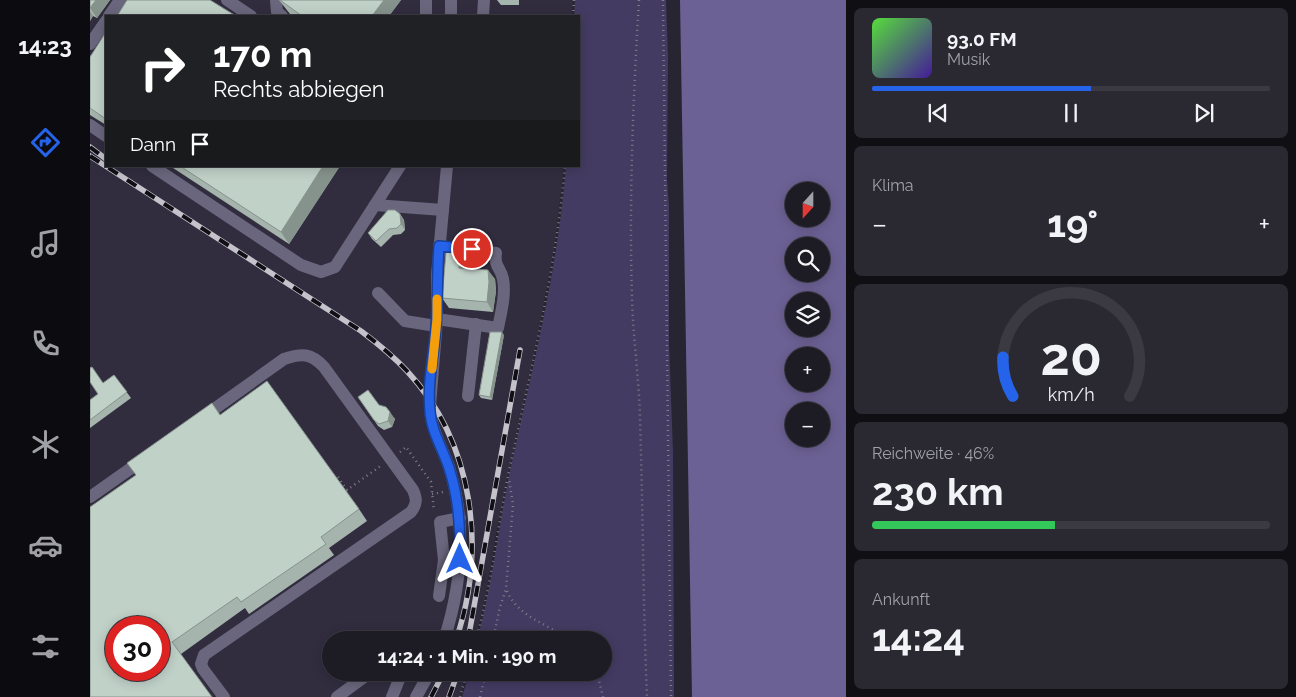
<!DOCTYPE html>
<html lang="de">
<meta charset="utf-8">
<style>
:root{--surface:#1d1c25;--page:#2a2932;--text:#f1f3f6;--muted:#a0a1a7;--line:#3b3a42;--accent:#2563eb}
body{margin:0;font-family:Raleway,sans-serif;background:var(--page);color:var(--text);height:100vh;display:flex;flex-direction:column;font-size:19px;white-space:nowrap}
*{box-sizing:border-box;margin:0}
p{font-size:16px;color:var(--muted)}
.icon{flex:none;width:28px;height:28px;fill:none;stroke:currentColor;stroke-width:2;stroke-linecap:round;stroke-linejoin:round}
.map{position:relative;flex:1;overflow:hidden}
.details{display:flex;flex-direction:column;gap:8px;padding:8px;background:#100f14;width:450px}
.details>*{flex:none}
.guide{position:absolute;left:15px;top:15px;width:475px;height:152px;border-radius:0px;box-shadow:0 2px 12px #0003,0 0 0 1px var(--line);background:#202124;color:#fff;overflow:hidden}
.needle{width:32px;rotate:201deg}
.tools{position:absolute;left:695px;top:182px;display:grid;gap:10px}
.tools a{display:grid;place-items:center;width:45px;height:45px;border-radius:50%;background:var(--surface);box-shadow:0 2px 12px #0003,0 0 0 1px var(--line);font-size:25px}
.speed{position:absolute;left:15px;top:616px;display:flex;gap:10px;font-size:25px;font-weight:700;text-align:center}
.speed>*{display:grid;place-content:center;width:65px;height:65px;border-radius:50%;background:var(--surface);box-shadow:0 2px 12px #0003,0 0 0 1px var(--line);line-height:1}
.speed .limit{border:8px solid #d22;background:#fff;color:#111}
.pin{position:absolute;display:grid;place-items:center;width:42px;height:42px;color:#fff;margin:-21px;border:2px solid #fff;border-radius:50%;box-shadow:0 1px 5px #0007}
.me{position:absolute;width:55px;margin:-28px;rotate:0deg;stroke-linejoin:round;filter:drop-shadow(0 0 4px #0008)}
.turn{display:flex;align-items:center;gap:18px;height:105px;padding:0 25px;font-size:22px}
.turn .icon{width:65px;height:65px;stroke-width:2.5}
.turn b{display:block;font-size:35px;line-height:42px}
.then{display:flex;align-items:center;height:48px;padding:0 25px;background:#0003;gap:10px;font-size:19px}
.big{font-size:38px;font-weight:700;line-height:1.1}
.details .widget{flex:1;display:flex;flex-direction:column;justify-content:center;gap:8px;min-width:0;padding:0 18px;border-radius:8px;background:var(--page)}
.details .dial{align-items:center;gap:0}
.dial svg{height:130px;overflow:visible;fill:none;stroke:var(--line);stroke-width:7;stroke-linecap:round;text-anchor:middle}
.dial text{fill:var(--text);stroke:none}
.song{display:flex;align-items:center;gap:15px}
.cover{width:60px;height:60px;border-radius:8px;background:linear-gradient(135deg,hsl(110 70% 55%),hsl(260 70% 35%))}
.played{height:5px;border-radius:2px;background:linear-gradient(90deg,var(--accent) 55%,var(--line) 55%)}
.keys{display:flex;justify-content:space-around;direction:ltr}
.heat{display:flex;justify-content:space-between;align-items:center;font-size:28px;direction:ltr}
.charge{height:8px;border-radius:4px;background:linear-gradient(90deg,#34c759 46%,var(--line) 0)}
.trip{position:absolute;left:232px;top:631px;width:290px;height:50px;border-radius:25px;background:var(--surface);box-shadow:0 2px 12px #0003,0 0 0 1px var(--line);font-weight:700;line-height:50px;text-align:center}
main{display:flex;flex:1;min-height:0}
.tab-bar{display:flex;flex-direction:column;width:90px;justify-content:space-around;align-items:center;background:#0c0b0f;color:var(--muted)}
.tab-bar .icon{width:35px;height:35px}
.tab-bar .on{color:var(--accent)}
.tab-bar b{font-size:22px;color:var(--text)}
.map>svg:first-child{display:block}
</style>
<main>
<nav class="tab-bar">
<b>14:23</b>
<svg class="icon on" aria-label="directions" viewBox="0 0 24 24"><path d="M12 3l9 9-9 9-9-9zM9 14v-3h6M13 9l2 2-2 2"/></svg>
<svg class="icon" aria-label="music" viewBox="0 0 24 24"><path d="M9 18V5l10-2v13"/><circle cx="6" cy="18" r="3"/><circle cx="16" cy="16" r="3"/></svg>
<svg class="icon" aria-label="phone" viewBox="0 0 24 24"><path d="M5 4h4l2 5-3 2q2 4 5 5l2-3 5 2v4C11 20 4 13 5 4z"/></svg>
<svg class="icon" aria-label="climate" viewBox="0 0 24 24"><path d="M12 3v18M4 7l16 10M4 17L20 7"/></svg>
<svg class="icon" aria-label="car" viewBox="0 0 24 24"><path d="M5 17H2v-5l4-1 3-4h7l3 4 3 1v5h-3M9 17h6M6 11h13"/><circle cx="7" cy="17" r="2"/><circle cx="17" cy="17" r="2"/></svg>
<svg class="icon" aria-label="filters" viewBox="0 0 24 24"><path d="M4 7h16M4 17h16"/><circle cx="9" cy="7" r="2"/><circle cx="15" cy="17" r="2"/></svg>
</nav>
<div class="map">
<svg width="756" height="697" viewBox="0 0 756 697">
<rect width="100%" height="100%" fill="#272531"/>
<path fill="#312d3f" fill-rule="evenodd" d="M 0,0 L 483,0 L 482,16 L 16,16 L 16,166 L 474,166 L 465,243 L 445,350 L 407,528 L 394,604 L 385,640 L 241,640 L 241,672 L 376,673 L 370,697 L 0,697 ZM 26,628 L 69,628 L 69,670 L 26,670 Z"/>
<path fill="#443b62" d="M 485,0 L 576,0 L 578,56 L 577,179 L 579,206 L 579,343 L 583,452 L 584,697 L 372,697 L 379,673 L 514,672 L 514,640 L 387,640 C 402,586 408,531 419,476 C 441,373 468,271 476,166 L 489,166 L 489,16 L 484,16 Z"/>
<path fill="#6c6194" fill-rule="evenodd" d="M 590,0 L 756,0 L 756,697 L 602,697 ZM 704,191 L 731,191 L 731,219 L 704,219 ZM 704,246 L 731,246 L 731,274 L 704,274 ZM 704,301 L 731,301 L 731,329 L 704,329 ZM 704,356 L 731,356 L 731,384 L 704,384 ZM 704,411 L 731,411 L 731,439 L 704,439 Z"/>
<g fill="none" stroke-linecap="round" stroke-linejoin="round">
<g stroke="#7f7d88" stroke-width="2.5" stroke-dasharray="1 4" stroke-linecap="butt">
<path d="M 549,0 C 543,99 539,199 542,298 C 543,338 549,378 550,418 C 553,511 553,604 557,697"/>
<polyline points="573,0 581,697"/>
<polyline points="483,16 484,0"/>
<polyline points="310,452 316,447 341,482 344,511"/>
<polyline points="248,477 257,490 292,465"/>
<polyline points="342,494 353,492"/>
<path d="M 417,591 C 429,618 457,623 479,640"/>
<path d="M 386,640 C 401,586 407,531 418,476 C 440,373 466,271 475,166"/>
<polyline points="403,640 410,607 416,589 423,505 419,479"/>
<polyline points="507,672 513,697"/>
<polyline points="370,697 377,672"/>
<polyline points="390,697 396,672"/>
</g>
<g stroke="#6a667d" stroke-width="12">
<polyline points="137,0 161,16"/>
<polyline points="186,0 187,12 192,16"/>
<polyline points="19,16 30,0"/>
<polyline points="336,16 336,0"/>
<polyline points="361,16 361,0"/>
<polyline points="393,16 394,0"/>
<polyline points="0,44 16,21"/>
<polyline points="0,125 16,136"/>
<polyline points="62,166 211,265 231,272 245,267 310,166"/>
<polyline points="285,205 353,210"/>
<polyline points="288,293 315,321 346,326"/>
<path d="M 347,319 L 408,328 C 411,313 416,294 413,279 C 411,267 404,268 406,253 L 349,246"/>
<polyline points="378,396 386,324"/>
<path d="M 113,417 L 194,359 C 212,353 221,353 234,367 L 323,490 C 327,499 327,504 321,512 L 114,655 L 111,664 L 113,669 L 134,697"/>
<polyline points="0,497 54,459"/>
<polyline points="349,596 354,560 350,522 370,518"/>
<path d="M 354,640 C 372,584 377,525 359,467 C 352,447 340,428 340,406 L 347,319 L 347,275 L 357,166"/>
<polyline points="247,697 281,672"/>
<polyline points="302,697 312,672"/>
<polyline points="326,697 340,672"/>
</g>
<defs>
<g id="rail">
<polyline points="0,147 16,159"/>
<path d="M 0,156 L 271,331 C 287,343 303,356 317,371 C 384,443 397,549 366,640"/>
<polyline points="378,640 430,350"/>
<polyline points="341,697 354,672"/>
<polyline points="359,697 368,672"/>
</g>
</defs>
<use href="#rail" stroke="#c4c3cb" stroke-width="5.5"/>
<use href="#rail" stroke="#100f15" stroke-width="4" stroke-dasharray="11" stroke-linecap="butt"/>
</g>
<g fill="#a5b4ac">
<polygon points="0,0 20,0 7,18 3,16 0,21"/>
<polygon points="189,0 311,0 299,16 203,16 200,14"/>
<polygon points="407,0 429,0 429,5 411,5"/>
<polygon points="16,32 16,125 0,115 0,57"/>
<polygon points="80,166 250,166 199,244"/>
<polygon points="310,214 314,220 315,230 311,234 303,235 291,247 282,239 278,233"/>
<polygon points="370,253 377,263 376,268 405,279 406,291 403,312 359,308 352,298"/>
<polygon points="414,335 402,400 391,398 389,395"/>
<polygon points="24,375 41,398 0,428 0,400 8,394 13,383"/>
<polygon points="268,397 289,405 305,419 302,427 294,430 288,426"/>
<polygon points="130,415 269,509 277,521 239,548 244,555 159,614 155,608 91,654 0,697"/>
</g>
<g fill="#86928c">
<polygon points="6,0 20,0 7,18 0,8"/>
<polygon points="294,0 311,0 299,16 282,16"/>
<polygon points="0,11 3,16 0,21"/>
<polygon points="233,166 250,166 199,244 191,232"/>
<polygon points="310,214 314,220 315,230 311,224"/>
<polygon points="370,253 377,263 376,277 369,268"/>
<polygon points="398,270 405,279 406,291 403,312 397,302"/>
<polygon points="412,332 414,335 402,400 400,397"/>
<polygon points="300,412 305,419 302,427 298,421"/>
</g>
<g fill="#c0d1c8" stroke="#86928c" fill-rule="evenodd">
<polygon points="0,0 6,0 0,8"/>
<polygon points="37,0 120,0 146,16 27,16"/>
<polygon points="190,0 294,0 282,16 212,16"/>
<polygon points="16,32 16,119 0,108 0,57"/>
<polygon points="90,166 233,166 191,232"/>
<polygon points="298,210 305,210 310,214 311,224 307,228 299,229 286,241 278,233"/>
<polygon points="356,252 370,253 369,268 398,270 399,282 397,302 352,298"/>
<polygon points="400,332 412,332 400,397 389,395"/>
<polygon points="2,367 13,383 24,375 37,392 0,420 0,400 8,394 0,382 0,368"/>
<path d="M 177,381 L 269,509 L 231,537 L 236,544 L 151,602 L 147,597 L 82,642 L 122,697 L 0,697 L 0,507 L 46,475 L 37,463 L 122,403 L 130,415 ZM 26,628 L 69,628 L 69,670 L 26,670 Z"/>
<polygon points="278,390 289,405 296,407 300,412 298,421 289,424 284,420 268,397"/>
</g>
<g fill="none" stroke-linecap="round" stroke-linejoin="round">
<defs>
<path id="route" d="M 370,559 C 370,528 369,498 359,468 C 353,449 341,431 340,411 C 337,383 344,354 346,327 C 348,300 347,273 349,246 L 382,249"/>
</defs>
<use href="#route" stroke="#184099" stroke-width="12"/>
<use href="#route" stroke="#2563eb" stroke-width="9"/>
<polyline stroke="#f59e0b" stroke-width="9" points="342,369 347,319 347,299"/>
</g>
</svg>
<div class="tools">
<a><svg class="needle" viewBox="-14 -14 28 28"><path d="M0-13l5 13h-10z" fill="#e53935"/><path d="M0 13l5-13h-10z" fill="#a0a1a7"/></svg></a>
<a><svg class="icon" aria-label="search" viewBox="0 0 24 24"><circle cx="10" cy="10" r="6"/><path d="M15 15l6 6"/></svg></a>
<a><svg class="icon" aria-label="layers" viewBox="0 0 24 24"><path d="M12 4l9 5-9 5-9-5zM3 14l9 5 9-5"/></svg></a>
<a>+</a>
<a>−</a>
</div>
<div class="speed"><div class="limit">30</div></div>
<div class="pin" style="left:382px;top:249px;background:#d93025"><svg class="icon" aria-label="arrive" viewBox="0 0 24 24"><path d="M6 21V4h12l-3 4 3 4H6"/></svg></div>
<svg class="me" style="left:370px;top:559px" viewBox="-20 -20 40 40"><path d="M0-17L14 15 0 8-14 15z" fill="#2563eb" stroke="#fff" stroke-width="4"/></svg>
<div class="trip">14:24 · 1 Min. · 190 m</div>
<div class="guide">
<div class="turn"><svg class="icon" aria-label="right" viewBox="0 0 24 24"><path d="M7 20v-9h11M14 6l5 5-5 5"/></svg><div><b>170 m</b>Rechts abbiegen</div></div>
<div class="then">Dann<svg class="icon" aria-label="arrive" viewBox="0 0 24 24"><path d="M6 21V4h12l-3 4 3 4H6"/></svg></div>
</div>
</div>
<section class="details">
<div class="widget">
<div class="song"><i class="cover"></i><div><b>93.0 FM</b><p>Musik</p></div></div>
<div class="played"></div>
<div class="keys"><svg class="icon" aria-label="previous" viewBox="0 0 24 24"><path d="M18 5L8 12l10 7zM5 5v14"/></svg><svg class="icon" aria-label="pause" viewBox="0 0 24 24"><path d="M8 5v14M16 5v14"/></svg><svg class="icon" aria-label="next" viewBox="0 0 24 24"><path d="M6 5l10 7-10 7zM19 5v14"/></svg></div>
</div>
<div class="widget"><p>Klima</p>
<div class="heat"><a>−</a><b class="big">19°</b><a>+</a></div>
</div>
<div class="widget dial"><svg viewBox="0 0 100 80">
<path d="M14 69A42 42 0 1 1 86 69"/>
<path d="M14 69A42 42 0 0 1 8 45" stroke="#2563eb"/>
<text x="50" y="56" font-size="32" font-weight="700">20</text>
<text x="50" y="72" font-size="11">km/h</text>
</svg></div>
<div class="widget"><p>Reichweite · 46%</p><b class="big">230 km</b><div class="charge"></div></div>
<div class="widget"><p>Ankunft</p><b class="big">14:24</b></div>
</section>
</main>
